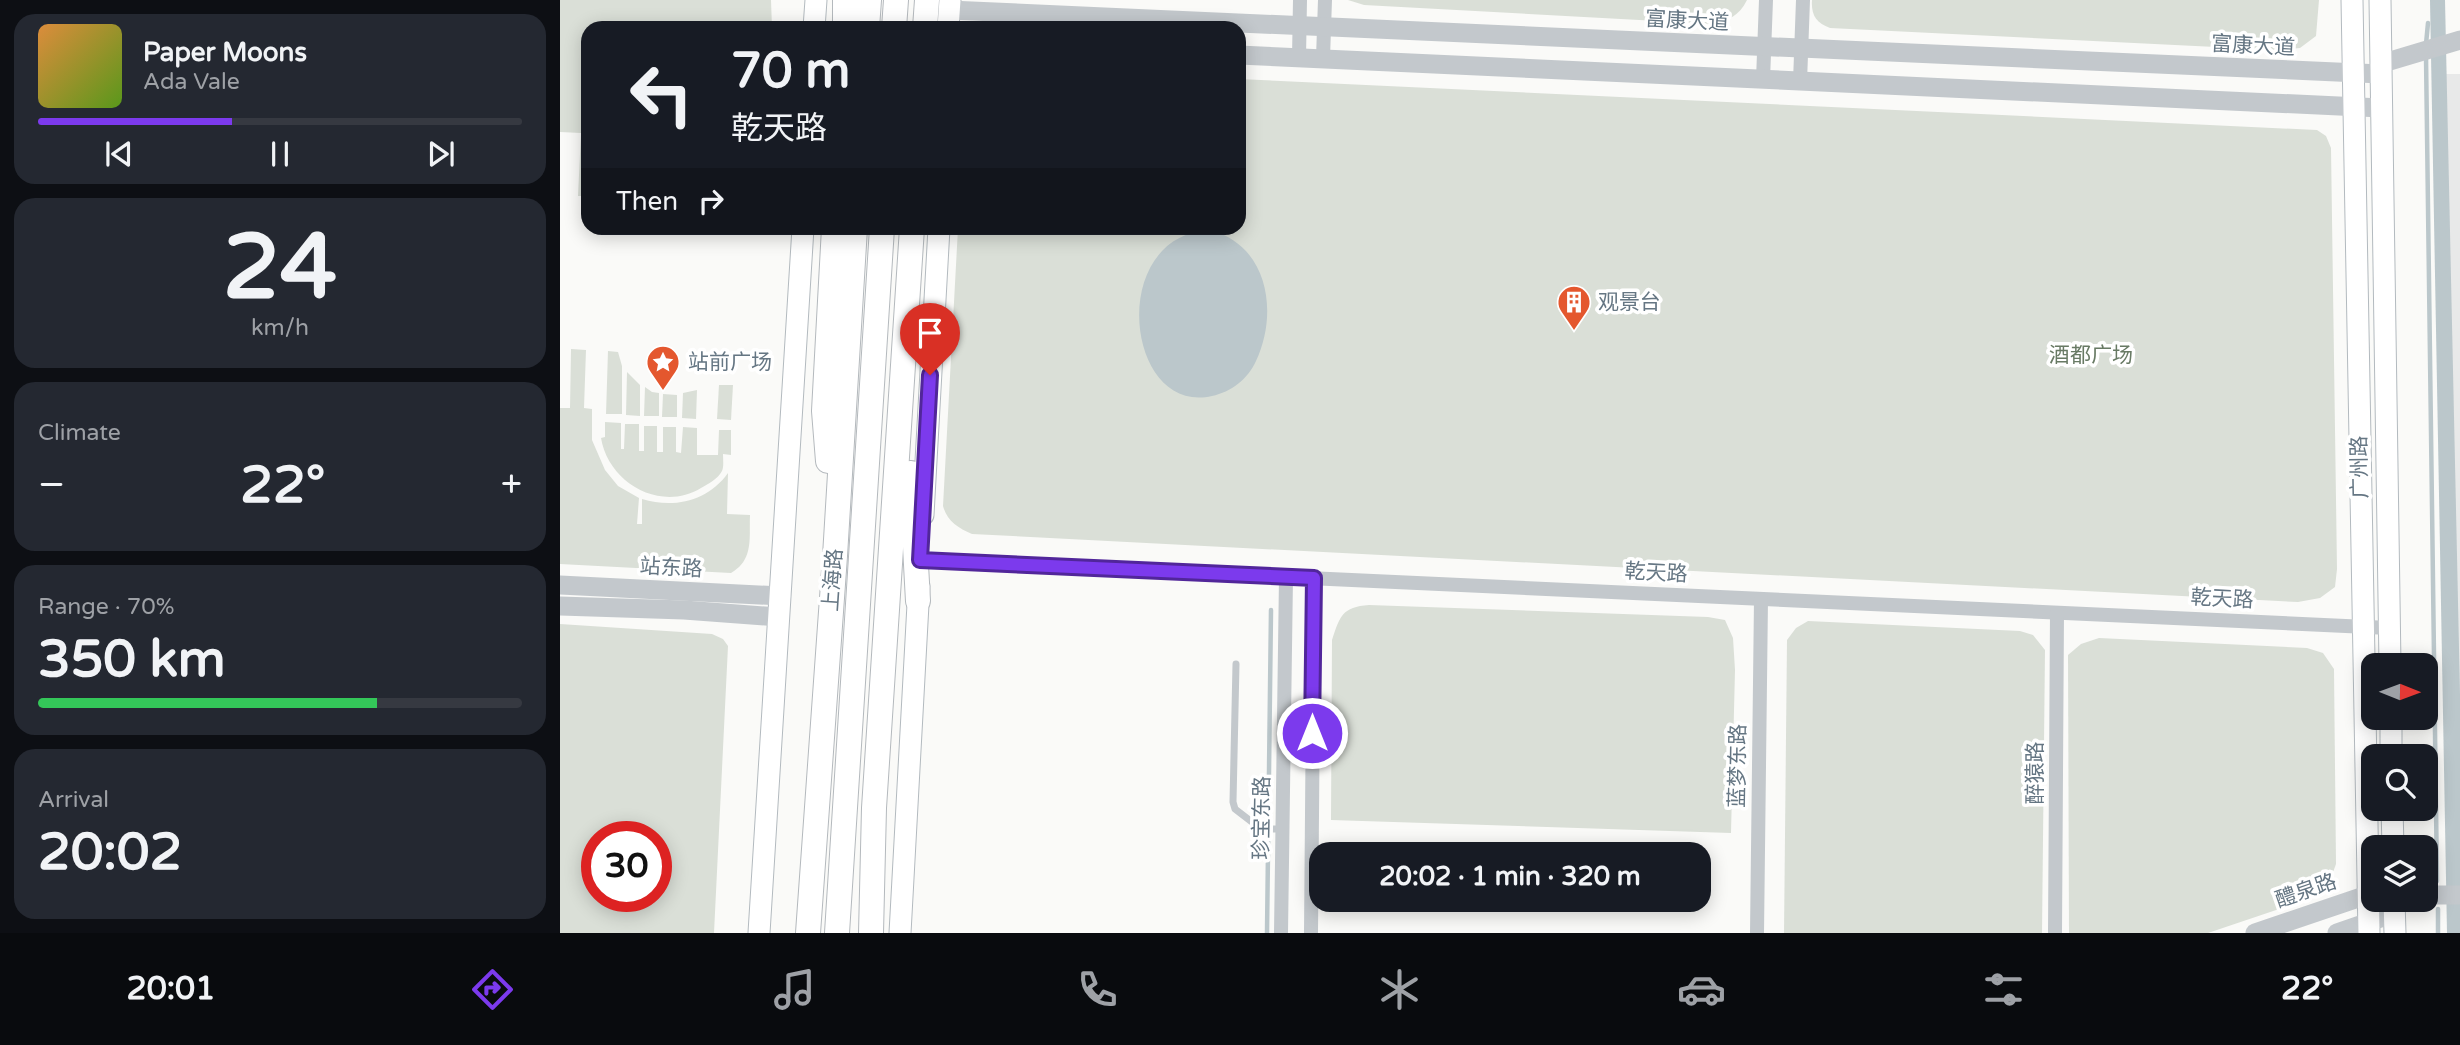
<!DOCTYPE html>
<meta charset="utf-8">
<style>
:root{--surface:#171b24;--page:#242831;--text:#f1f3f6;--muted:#9ea1a6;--line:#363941;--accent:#7c3aed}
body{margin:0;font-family:"Varela Round","Noto Sans SC",sans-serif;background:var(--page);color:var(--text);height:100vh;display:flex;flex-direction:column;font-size:26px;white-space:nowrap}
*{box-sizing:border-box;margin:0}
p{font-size:23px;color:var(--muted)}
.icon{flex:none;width:38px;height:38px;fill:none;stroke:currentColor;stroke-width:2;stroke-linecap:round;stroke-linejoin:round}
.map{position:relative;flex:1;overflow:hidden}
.sheet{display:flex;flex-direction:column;gap:14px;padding:14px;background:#0d0f14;width:560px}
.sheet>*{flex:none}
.hud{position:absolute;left:21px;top:21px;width:665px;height:214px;border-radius:21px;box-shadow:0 4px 18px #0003;background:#171b24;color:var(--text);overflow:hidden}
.needle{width:46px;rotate:91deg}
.controls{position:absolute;left:1801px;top:653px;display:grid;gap:14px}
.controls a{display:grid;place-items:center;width:77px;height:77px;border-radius:14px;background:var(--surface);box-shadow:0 4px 18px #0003;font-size:35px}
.speed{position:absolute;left:21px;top:821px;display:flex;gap:14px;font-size:35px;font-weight:700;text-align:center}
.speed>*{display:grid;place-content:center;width:91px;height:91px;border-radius:50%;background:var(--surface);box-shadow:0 4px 18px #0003;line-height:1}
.speed .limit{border:10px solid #d22;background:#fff;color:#111}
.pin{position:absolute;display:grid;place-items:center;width:60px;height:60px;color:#fff;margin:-72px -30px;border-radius:50% 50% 50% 0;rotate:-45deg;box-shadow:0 0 7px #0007}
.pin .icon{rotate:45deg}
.me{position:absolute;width:77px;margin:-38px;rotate:0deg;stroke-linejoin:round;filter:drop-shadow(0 0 5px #0008)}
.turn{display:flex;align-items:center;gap:24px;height:147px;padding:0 35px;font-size:32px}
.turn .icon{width:91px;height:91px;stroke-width:2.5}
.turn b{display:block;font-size:49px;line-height:60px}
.then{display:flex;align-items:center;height:66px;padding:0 35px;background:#0003;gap:14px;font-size:26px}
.big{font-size:52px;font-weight:700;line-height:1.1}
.sheet .card{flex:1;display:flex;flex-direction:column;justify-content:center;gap:10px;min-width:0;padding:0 24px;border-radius:21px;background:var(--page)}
.sheet .dial{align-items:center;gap:0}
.dial b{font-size:91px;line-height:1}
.song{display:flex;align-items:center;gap:21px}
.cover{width:84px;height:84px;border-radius:10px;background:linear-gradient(135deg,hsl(30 70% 55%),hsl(90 70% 35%))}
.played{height:7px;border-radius:4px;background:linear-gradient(90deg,var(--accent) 40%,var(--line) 40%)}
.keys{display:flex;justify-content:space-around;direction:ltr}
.heat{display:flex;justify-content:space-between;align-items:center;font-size:38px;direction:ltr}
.charge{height:10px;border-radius:5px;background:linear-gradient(90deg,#34c759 70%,var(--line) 0)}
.trip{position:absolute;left:749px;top:842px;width:402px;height:70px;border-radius:21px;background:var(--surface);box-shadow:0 4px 18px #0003;font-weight:700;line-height:70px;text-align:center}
.menu{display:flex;height:112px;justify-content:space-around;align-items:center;background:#090b0e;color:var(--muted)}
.menu .icon{width:49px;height:49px}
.menu .current{color:var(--accent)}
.menu b{font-size:32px;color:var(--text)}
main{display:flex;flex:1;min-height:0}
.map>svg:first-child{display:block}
</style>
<main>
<section class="sheet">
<div class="card">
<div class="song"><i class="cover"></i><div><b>Paper Moons</b><p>Ada Vale</p></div></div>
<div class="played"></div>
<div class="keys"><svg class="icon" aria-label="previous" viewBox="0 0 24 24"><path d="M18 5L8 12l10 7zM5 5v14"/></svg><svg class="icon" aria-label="pause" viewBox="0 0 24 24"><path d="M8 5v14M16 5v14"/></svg><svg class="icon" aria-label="next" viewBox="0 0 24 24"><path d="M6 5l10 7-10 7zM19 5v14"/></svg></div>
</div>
<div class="card dial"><b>24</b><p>km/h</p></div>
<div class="card"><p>Climate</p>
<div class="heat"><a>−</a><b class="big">22°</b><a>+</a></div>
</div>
<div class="card"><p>Range · 70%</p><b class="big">350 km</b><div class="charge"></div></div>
<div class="card"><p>Arrival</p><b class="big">20:02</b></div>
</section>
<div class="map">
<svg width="1900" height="933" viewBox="0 0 1900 933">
<rect width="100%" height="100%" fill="#fafaf8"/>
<polygon fill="#e8e9e9" points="1876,74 1900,74 1900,853"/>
<g fill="#dadfd7" fill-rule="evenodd">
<polygon points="0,0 211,0 212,28 28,28 28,196 18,196 21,133 0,132"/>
<path d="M 788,0 L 1187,0 C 1179,16 1169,20 1153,24 L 804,5 Z"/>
<path d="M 1252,0 L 1759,0 L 1756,36 L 1740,48 L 1717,50 L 1270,28 C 1256,23 1251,15 1252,0 Z"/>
<path d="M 679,79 L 1757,130 L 1766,136 L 1771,148 L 1777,569 L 1775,587 L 1760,598 L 1738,602 L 412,534 C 398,528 387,521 383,506 L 398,228 L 679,228 Z"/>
<path d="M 11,349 L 26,350 L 24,408 L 32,409 L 32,440 L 45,470 L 58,486 L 79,498 L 77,524 L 82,524 L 82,499 C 114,509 148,501 168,473 L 167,514 L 190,515 C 189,538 194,560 171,573 L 0,564 L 0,408 L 10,408 Z"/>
<polygon points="48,351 58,352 62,366 62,414 46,414"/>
<polygon points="67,372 80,385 80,416 66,415"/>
<polygon points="159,385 173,385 171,420 157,419"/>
<polygon points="85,387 92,392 99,393 99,416 84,416"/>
<polygon points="137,390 136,419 122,418 123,393"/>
<polygon points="103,394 117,395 117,417 102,417"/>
<path d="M 45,422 L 61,423 L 61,449 L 64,449 L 65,424 L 79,424 L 79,451 L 84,451 L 84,426 L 97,426 L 97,452 L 103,452 L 103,427 L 116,427 L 116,452 L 121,453 L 123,427 L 137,428 L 137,455 L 158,455 L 159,430 L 171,430 L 171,455 L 163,454 C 163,460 164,466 162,471 C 158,479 148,484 141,488 C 100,513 48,482 41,438 L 45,437 Z"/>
<path d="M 809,605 L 1148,617 L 1165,620 L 1173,638 L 1175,670 L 1171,833 L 771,820 L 772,640 C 780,616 782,607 809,605 Z"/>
<polygon points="1248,621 1460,631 1473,635 1485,650 1482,933 1224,933 1227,640 1236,628"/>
<path d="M 0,624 L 152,634 L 163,639 L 168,646 L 154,933 L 0,933 ZM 37,836 L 96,836 L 96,896 L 37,896 Z"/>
<polygon points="1539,638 1747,648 1763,653 1774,669 1776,864 1771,878 1758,896 1648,933 1509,933 1508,655 1521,644"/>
</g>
<g fill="#bbc7cb">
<polygon points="1870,0 1885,0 1900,694 1900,933 1887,933"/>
<path d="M 650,230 C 708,245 719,312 696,361 C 688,379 671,392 652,396 C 565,416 546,235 650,230 Z"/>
</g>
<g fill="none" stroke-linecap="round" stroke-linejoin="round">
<g stroke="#bbc7cb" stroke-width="4.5">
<polyline points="1866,44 1868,23"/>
<polyline points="1866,56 1877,881"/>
<polyline points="1878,909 1878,933"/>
<polyline points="707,933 711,610"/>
</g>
<defs>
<g id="secondary">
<polyline points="1792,0 1809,933"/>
<polyline points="1820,0 1830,665"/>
<polyline points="254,28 256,0"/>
<polyline points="388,28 390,0"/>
<polyline points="363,515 379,228"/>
<polyline points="1831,718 1831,756"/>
<polyline points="1832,808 1833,847"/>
<polyline points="1834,900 1835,933"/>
<polyline points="199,933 243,228"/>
<polyline points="340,933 359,586"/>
</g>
<g id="trunk">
<polyline points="285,28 285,0"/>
<polyline points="307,28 309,0"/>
<polyline points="334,28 336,0"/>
<polyline points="365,28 367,0"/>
<polyline points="268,461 264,411 274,228"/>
<polyline points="351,473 358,601"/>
<polyline points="248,933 275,556 295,228"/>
<polyline points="277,933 322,228"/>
<polyline points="311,933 314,808 352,228"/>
</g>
</defs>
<use href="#secondary" stroke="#b3babf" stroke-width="23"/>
<use href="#trunk" stroke="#b4b9bd" stroke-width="26"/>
<polyline stroke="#c3c8cc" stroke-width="7" points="676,664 673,802 675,809 701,829 722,829"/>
<g stroke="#c3c8cc" stroke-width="14">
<polyline points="739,58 740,0"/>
<polyline points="763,58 765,0"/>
<polyline points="1203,80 1206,0"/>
<polyline points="1240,82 1243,0"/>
<polyline points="360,560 1829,628"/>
<polyline points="721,933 726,577"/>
<polyline points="751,933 754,578"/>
<polyline points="1197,933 1201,599"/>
<polyline points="1495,933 1497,613"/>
</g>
<g stroke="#c3c8cc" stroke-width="19">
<polyline points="389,10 1821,74"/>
<polyline points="679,55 1821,108"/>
<polyline points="1820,64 1900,40"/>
<polyline points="0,585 221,596"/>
<polyline points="0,606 124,610 218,617"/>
<polyline points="1866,895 1900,895"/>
<polyline points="1695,933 1813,893"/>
<polyline points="1777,933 1835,913"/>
</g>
<use href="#secondary" stroke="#fff" stroke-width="21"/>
<use href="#trunk" stroke="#fff" stroke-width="24"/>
</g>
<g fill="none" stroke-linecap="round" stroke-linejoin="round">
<defs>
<polyline id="route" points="370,375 360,560 754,578 752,733"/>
</defs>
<use href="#route" stroke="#51269a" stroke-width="18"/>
<use href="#route" stroke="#7c3aed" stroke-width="12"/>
</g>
<defs>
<symbol id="building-pin" viewBox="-11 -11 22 30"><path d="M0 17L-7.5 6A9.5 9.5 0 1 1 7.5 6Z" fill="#e4572e" stroke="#fff"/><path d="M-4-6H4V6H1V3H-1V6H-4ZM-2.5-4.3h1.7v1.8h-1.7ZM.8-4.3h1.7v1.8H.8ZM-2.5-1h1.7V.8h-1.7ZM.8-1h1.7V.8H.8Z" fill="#fff"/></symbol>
<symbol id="sight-pin" viewBox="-11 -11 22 30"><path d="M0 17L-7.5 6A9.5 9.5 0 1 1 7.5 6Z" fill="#e4572e" stroke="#fff"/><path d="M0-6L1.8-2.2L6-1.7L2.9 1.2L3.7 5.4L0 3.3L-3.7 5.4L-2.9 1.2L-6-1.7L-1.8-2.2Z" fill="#fff"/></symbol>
</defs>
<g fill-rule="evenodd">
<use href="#building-pin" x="995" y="283" width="38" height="52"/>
<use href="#sight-pin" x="84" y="343" width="38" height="52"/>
</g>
<g text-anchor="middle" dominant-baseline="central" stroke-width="7" stroke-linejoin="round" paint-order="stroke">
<g font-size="21" fill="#657683" stroke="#fff">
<text transform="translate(1127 21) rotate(3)">富康大道</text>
<text transform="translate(1693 46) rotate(3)">富康大道</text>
<text transform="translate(1800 467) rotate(-91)">广州路</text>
<text transform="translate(111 568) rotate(3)">站东路</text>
<text transform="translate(1096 573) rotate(3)">乾天路</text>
<text transform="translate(273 580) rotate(-86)">上海路</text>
<text transform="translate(1662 599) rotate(3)">乾天路</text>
<text transform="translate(1178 766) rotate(-89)">蓝梦东路</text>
<text transform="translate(1475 773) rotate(-90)">醉猿路</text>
<text transform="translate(702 818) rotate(-89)">珍宝东路</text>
<text transform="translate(1746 891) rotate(-19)">醴泉路</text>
</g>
<g font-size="21" fill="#657683" stroke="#fff" text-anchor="start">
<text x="1038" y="302">观景台</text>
<text x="128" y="362">站前广场</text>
</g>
<g font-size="21" fill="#687a64" stroke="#fff">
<text x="1531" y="355">酒都广场</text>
</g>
</g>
</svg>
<div class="controls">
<a><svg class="needle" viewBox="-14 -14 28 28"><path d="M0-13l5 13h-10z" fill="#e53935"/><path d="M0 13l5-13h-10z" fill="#9ea1a6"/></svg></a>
<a><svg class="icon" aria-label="search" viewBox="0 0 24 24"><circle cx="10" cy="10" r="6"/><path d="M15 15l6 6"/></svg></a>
<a><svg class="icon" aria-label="layers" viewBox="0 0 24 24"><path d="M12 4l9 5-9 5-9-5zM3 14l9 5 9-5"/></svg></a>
</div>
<div class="speed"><div class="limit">30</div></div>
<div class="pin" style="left:370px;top:375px;background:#d93025"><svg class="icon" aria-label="arrive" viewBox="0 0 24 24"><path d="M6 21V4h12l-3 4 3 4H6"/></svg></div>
<svg class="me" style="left:752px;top:733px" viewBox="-20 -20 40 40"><circle r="17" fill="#7c3aed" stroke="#fff" stroke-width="3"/><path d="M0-11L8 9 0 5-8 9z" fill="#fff"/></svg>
<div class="trip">20:02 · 1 min · 320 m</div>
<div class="hud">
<div class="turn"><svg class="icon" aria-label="left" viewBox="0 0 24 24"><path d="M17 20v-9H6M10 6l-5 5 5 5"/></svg><div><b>70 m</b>乾天路</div></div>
<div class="then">Then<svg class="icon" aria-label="right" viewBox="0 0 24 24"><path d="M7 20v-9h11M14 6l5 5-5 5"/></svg></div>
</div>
</div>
</main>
<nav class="menu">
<b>20:01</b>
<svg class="icon current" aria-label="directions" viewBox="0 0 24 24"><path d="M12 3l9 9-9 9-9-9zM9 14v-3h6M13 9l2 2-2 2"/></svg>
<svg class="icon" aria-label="music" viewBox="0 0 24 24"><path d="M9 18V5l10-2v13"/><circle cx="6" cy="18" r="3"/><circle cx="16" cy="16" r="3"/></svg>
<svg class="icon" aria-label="phone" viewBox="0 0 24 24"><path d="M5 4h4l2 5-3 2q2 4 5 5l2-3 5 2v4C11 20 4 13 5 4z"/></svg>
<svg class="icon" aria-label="climate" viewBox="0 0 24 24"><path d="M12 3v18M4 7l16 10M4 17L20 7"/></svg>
<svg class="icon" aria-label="car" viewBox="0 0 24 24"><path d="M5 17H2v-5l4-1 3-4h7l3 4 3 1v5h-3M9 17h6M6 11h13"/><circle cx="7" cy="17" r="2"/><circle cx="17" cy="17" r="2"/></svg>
<svg class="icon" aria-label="filters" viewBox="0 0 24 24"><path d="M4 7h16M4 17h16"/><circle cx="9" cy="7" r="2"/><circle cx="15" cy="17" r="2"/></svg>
<b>22°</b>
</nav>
